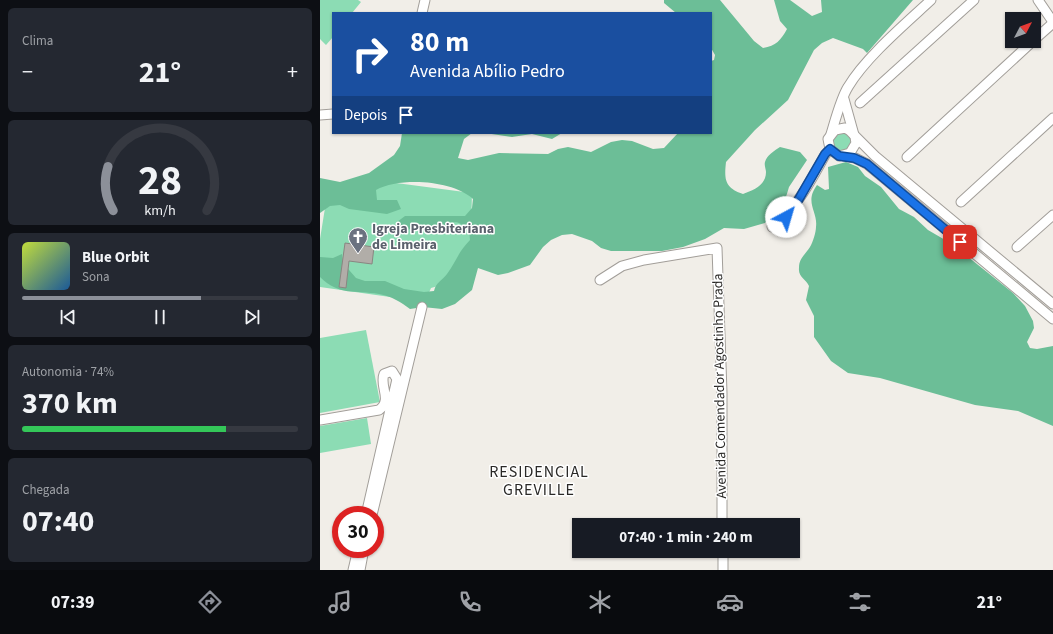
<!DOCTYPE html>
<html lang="pt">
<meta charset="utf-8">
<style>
:root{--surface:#171b24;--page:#242831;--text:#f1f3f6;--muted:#9ea1a6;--line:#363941;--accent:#8c9099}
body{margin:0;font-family:"Source Sans 3",sans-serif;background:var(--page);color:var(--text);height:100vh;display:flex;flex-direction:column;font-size:15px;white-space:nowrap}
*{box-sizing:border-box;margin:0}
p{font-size:13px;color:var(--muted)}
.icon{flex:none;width:22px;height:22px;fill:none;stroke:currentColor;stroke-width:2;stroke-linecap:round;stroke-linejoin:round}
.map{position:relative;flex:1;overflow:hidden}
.drawer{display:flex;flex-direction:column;gap:8px;padding:8px;background:#0d0f14;width:320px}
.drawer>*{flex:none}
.top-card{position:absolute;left:12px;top:12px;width:380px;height:122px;border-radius:0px;box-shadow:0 1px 3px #0004;background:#1a4fa0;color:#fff;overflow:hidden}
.needle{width:26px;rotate:49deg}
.buttons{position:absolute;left:685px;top:12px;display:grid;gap:8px}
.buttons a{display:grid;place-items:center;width:36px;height:36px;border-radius:0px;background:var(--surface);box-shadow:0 1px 3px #0004;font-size:20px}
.speed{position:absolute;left:12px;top:506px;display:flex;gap:8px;font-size:20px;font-weight:700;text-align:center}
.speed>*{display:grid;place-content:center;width:52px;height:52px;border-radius:50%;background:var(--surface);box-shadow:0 1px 3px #0004;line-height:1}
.speed .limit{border:6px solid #d22;background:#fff;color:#111}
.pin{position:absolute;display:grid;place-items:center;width:34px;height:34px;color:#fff;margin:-17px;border-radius:8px;box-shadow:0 2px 6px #0006}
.me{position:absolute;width:44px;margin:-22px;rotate:39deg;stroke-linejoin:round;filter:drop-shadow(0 0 3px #0008)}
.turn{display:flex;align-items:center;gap:14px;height:84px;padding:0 12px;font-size:18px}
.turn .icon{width:52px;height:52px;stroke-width:2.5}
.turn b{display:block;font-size:28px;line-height:34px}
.then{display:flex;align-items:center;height:38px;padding:0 12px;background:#0003;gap:8px;font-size:15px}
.big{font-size:30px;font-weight:700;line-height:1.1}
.drawer .card{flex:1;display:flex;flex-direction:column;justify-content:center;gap:6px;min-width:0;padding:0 14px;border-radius:6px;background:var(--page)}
.drawer .dial{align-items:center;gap:0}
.dial svg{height:104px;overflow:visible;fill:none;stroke:var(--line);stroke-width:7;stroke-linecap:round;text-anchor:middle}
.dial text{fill:var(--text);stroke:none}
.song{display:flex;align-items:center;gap:12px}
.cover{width:48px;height:48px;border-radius:6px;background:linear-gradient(135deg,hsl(70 70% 55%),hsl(210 70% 35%))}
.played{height:4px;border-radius:2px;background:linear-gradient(90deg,var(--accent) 65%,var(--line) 65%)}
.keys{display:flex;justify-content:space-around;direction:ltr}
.heat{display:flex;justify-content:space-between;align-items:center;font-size:22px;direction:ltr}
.charge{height:6px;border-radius:3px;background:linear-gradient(90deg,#34c759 74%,var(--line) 0)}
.trip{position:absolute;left:252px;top:518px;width:228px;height:40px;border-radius:0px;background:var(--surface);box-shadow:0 1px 3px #0004;font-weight:700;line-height:40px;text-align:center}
.tab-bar{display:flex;height:64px;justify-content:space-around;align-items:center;background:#090b0e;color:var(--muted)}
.tab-bar .icon{width:28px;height:28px}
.tab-bar .current{color:var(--accent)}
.tab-bar b{font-size:18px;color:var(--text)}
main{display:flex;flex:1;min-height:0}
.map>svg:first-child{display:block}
</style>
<main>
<section class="drawer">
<div class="card"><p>Clima</p>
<div class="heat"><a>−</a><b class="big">21°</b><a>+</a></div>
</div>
<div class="card dial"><svg viewBox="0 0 100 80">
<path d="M14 69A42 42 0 1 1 86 69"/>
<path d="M14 69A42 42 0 0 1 10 35" stroke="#8c9099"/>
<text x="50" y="56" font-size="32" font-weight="700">28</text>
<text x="50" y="72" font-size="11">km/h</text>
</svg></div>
<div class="card">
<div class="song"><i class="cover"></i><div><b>Blue Orbit</b><p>Sona</p></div></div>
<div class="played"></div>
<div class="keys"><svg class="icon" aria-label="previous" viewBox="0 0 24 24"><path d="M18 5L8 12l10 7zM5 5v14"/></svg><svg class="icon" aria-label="pause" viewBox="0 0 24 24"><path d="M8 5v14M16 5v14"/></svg><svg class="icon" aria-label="next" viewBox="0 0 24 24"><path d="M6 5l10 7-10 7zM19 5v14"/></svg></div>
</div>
<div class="card"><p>Autonomia · 74%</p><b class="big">370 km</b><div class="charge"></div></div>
<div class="card"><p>Chegada</p><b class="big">07:40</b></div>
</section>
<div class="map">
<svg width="733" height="570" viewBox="0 0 733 570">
<rect width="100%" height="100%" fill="#f1eee8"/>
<g fill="#8cdcb4">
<polygon points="0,0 38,0 41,2 32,13 13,13 13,37 6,45 0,39"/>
<circle cx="522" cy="142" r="9"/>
<polygon points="61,181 152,193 150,267 136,281 111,288 105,302 0,287 0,239 5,208"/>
<polygon points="46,330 60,402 0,413 0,338"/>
<polygon points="47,418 51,444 0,453 0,426"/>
</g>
<g fill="#6cbe97">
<path d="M 344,0 L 400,0 L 434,41 L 443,48 C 456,46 461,40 467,29 L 460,21 L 454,0 L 470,0 L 492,16 L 502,12 L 501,0 L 593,0 L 547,53 L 543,49 L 513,38 L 502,43 L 494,50 L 468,100 L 435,130 L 406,162 C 404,180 405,188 423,194 C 434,190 446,185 446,172 C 446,169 444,165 445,162 C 447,155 454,151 460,147 L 480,152 L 487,160 L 469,187 L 466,197 L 445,223 L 424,229 L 404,228 L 385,239 L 363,247 L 342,251 L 291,251 L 281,248 L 272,241 L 252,234 L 242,235 L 231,240 L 223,247 L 210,265 L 188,273 L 178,275 L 158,268 L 152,290 L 135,304 L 122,309 L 103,307 L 90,309 C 81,302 71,296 59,294 C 35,290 19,296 0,277 L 0,257 L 13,258 L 22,254 L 23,263 L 36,278 L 45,281 L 65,281 L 84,289 L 104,292 L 114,291 C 116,282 122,281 127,274 C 136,262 138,252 150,240 L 149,229 C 132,217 136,224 120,226 C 101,229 102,221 83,233 L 75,226 L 77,222 L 85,216 L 145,216 L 152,208 L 153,199 C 132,180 80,177 56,190 L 57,200 L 77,200 L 81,209 L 67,214 L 29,209 L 20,205 L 10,206 L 0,213 L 0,178 L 20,182 L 49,173 L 74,155 L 80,146 L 82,133 L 152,133 L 144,139 L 138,158 L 148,160 L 179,153 L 228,154 L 238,149 L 248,147 L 271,152 L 291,142 L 302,140 L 312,141 L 333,149 L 344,148 L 358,133 L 391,133 L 391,61 L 394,60 L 395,55 L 391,48 L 391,13 L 356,13 L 344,3 Z"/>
<polygon points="165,133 242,133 232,139 212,134 192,137"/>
<path d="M 526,162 L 538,167 L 545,176 L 561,187 L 579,209 L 594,217 L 608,230 L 632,244 L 693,293 L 705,306 L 713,321 L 714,328 L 707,342 L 710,348 L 717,349 L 733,346 L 733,426 L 698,411 L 655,405 L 560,378 L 528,373 L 511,361 L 494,337 L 494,316 L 486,300 L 489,286 C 486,279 478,277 479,268 C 479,258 485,255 490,247 C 493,242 496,232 496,227 C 498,211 484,203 497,185 L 505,190 L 509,189 L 508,167 Z"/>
</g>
<polygon fill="#b1ada8" stroke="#898681" points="25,243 54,247 52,264 29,261 26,288 19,287"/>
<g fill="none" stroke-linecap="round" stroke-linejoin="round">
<defs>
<g id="minor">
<polyline points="718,0 733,22"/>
<polyline points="102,13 105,0"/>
<polyline points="714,40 733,23"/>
<polyline points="524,99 534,135"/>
<polyline points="540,103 654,0"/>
<polyline points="0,115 13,114"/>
<path d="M 511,134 C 515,121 521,98 528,87 C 545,58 585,24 611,0"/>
<polyline points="535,137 536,143 530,153 519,156 510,149 508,139 515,130 525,128 530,131 555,156 733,304"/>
<polyline points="524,156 535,158 547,164 733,319"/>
<polyline points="587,157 713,41"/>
<polyline points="641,202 733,118"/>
<path d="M 452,227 C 477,208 490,182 505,155 L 510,149"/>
<polyline points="697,247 733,215"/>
<polyline points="280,280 302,266 324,260 397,248 402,393 402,525"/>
<path d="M 0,420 L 59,410 C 73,400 59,386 64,374 L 72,371 L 77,379 L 46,515"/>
<polyline points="52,515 102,307"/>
<polyline points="403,551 403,570"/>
<polyline points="33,570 38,549"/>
<polyline points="40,570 44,549"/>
</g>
</defs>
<use href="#minor" stroke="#a29e99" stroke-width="11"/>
<use href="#minor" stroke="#fff" stroke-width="9"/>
</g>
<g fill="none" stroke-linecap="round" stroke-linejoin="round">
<defs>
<polyline id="route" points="466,217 476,204 505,154 510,149 519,156 534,158 547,164 640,242"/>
</defs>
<use href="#route" stroke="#114b97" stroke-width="10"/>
<use href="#route" stroke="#1a73e8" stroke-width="7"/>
</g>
<defs>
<symbol id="church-pin" viewBox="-11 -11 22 30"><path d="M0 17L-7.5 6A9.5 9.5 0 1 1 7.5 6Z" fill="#6b7280" stroke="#fff"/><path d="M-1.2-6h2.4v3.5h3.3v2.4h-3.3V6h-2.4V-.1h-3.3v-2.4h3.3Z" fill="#fff"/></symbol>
</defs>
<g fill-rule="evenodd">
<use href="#church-pin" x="27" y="226" width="22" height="30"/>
</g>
<g text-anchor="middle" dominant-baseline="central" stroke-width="3" stroke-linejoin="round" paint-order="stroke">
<g font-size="14" font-weight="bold" fill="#5b616d" stroke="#fff" text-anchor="start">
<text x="52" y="229">Igreja Presbiteriana<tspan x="52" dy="16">de Limeira</tspan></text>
</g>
<g font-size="14" fill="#2a2927" stroke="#fff">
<text transform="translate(400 386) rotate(-91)">Avenida Comendador Agostinho Prada</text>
</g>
<g font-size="16" letter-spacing="1" fill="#2a2927" stroke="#fff">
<text x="219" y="472">RESIDENCIAL<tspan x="219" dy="18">GREVILLE</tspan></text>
</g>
</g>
</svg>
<div class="buttons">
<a><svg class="needle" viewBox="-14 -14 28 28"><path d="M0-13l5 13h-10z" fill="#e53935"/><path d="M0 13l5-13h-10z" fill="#9ea1a6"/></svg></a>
</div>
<div class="speed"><div class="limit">30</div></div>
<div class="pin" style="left:640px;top:242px;background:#d93025"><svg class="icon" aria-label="arrive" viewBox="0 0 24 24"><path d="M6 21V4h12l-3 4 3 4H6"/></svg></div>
<svg class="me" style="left:466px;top:217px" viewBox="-20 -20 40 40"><circle r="19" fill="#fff"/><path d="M0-13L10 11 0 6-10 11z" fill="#1a73e8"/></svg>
<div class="trip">07:40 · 1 min · 240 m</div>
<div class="top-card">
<div class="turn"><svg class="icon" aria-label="right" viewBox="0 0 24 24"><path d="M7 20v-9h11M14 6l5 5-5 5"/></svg><div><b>80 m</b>Avenida Abílio Pedro</div></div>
<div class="then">Depois<svg class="icon" aria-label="arrive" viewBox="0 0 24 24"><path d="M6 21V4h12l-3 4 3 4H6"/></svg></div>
</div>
</div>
</main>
<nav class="tab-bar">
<b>07:39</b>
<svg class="icon current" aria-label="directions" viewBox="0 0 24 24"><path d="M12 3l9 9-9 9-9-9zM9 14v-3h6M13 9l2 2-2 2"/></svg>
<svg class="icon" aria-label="music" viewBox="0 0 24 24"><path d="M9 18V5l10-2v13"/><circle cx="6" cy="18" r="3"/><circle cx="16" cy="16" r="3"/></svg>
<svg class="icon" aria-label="phone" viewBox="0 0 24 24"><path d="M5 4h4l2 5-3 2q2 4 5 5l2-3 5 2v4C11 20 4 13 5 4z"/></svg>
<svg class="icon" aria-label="climate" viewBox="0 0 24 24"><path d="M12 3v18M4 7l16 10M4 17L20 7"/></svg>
<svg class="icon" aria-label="car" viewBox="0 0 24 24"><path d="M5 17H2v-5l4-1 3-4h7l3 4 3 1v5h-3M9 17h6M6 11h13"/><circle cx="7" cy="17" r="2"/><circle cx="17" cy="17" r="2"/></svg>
<svg class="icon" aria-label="filters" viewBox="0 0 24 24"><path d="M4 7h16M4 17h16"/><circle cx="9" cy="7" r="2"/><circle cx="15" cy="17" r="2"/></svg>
<b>21°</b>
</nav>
